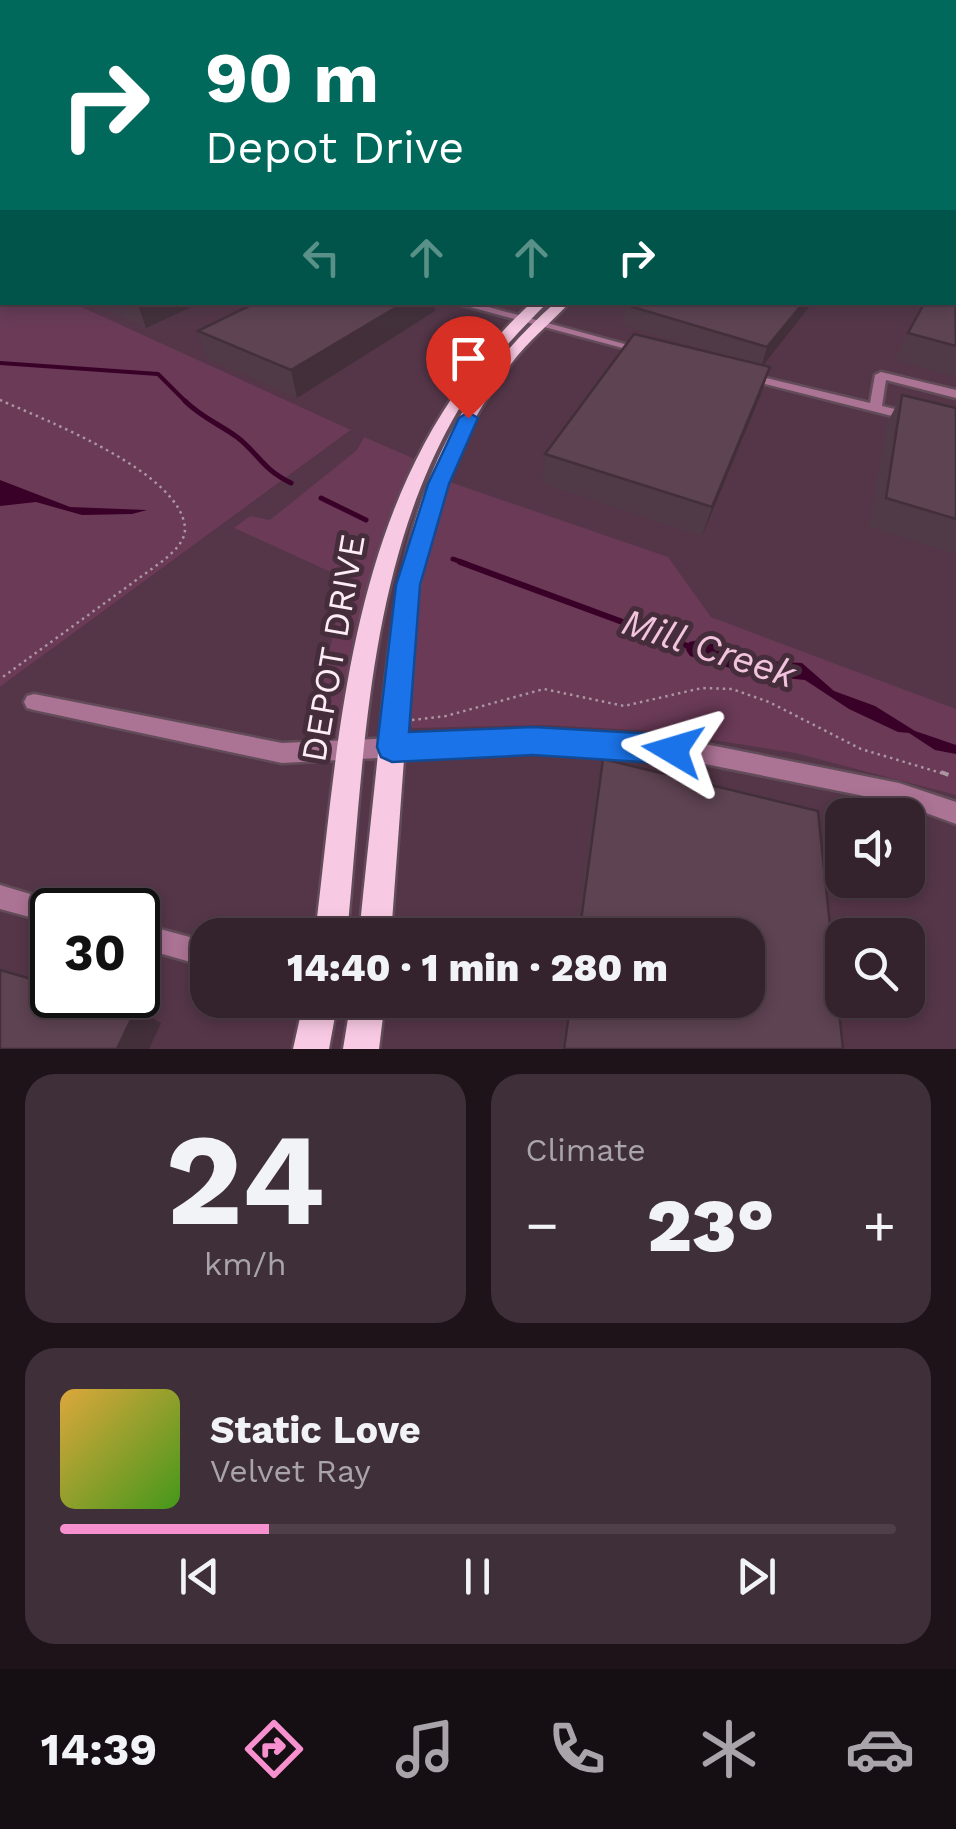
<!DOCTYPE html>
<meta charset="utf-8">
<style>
:root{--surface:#34222c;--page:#3f2f38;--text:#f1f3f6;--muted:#a9a4a9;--line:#4e3f48;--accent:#f790ce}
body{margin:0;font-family:"Work Sans",sans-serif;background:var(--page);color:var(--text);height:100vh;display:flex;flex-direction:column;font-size:38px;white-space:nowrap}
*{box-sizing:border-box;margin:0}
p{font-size:32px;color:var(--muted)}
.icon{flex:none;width:55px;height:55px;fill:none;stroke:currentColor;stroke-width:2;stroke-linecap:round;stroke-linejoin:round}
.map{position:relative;height:1049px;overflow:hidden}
.sheet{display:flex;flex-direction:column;gap:25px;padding:25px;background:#1d1318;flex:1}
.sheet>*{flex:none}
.guide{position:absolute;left:0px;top:0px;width:958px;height:305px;box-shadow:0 5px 15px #0003,0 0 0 2px var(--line);background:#00695c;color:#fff;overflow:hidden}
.buttons{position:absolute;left:825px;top:798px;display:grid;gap:20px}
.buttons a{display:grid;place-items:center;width:100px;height:100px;border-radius:20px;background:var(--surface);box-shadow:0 5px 15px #0003,0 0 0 2px var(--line);font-size:50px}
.speed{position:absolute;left:30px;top:888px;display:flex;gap:20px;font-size:50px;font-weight:700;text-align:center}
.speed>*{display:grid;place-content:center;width:130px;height:130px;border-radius:50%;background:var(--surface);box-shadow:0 5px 15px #0003,0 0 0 2px var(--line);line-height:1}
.speed .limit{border:5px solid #111;border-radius:15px;background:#fff;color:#111}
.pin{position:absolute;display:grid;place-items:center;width:85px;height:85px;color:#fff;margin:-102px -42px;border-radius:50% 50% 50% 0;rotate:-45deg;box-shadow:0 0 10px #0007}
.pin .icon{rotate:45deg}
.me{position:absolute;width:110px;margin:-55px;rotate:277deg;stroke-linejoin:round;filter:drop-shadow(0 0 8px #0008)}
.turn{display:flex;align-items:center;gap:35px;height:210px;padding:0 40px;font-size:45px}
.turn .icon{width:130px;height:130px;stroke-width:2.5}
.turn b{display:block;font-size:70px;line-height:85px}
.lanes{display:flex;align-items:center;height:95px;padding:0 40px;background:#0003;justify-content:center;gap:50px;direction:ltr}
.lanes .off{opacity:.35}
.big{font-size:75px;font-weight:800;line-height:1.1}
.sheet .widget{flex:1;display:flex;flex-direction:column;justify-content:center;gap:15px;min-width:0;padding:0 35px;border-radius:30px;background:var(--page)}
.sheet .dial{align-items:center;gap:0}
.dial b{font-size:130px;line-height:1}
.song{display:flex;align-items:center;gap:30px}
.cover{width:120px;height:120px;border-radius:15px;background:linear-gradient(135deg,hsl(40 70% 55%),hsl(100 70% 35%))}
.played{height:10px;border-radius:5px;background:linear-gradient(90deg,var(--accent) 25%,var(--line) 25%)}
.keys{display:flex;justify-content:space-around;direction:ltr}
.heat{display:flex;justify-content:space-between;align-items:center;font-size:55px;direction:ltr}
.sheet .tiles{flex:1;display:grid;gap:25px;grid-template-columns:1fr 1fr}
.widget:last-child{grid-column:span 2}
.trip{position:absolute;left:190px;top:918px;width:575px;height:100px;border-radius:30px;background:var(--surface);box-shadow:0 5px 15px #0003,0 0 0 2px var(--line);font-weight:800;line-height:100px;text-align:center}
.tab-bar{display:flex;height:160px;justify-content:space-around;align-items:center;background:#150e12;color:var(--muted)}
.tab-bar .icon{width:70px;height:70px}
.tab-bar .on{color:var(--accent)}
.tab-bar b{font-size:45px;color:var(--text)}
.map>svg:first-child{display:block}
</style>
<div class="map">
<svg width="956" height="1049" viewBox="0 0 956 1049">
<rect width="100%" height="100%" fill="#462d3b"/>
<path fill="#543648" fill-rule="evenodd" d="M 956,185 L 956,1049 L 0,1049 L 0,687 L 350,431 L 73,303 L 955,302 ZM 842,815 L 908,815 L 908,880 L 842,880 ZM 52,910 L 138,910 L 138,995 L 52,995 ZM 208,935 L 748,935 L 748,1000 L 208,1000 ZM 842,935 L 908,935 L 908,1000 L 842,1000 Z"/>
<g fill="#6a3a57">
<polygon points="0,269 2,302 73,303 351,430 0,687"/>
<path d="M 364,437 L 415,459 C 376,547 359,636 343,730 L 335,737 L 309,738 L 346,579 L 234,528 L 250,516 L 270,520 L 357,450 Z"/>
<polygon points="447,481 668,557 711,617 956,709 956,795 795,753 656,731 543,725 412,728 406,718 420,587"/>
</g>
<g fill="#390028">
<polygon points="0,480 70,507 147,510 132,514 82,515 36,502 0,506"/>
<polygon points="703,639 747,660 802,663 834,691 875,706 915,731 956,745 956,754 935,750 909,733 898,732 849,709 805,680 753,675 690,656 686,650 689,642"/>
</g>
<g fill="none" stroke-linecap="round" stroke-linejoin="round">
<polyline stroke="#390028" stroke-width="4" points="0,363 158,374 187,403"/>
<g stroke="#390028" stroke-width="5">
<path d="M 185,401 C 201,417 219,424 237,437 C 259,454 262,469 291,483"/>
<polyline points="321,498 366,520"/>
<polyline points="453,559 467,564"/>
</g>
<polyline stroke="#390028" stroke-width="6" points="460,562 693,648"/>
<defs>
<g id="minor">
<polygon points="451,302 470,302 650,351 645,354"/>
<polygon points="881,372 956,390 956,398 886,380 882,406 916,414 918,417 912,421 741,378 739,376 745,373 870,403 875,375"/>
<polygon points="34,694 282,743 533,732 619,735 700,743 899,783 956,802 956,824 899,803 700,763 619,753 533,750 282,763 34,710 27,708 24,702 27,696"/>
<polygon points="0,885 60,903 64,910 52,910 52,923 0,909"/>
<polygon points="138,923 208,942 208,967 138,947"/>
</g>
<g id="major">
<path d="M 533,302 L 548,302 C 512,338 477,376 452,421 C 366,576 364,763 347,935 L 315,935 C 338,746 347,542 463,382 C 484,353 505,325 533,302 Z"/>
<path d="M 556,302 L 570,302 C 551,323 528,341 511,364 C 453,438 424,532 414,624 L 391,935 L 359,935 C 366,865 374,794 381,724 C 397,554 421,421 556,302 Z"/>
<polygon points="304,1000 338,1000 329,1049 293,1049"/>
<polygon points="351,1000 385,1000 379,1049 343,1049"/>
</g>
</defs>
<use href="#minor" stroke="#634c59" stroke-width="5"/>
<use href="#major" stroke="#634c59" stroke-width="5"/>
<g stroke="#aa96a1" stroke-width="2.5" stroke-dasharray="2.5 4" stroke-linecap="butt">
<path d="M 0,400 C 45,420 183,473 185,529 C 185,542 173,552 164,560 L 0,679"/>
<polyline points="412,720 446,716 544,689 624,706 702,688 732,689 769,702 861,749 948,775"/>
</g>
<polyline stroke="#aa96a1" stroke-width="4" stroke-dasharray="8 12" stroke-linecap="butt" points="941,772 956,778"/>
<use href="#minor" fill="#ab7394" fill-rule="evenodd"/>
<use href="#major" fill="#f8c9e3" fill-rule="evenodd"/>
</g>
<g fill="#513a47">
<polygon points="2,209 2,265 0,264 0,210"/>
<polygon points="956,277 956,377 895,360 908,333"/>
<polygon points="88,302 202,302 146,328"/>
<polygon points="629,302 813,302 763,365 761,394 702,536 542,483 545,454 719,355 623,325 626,305"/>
<polygon points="435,311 297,398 207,358 198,331"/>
<polygon points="902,395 956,408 956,554 869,527 887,423"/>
<polygon points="603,759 843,1049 560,1049 566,1000 748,1000 748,935 575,935 596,785"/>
</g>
<g fill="#422f39">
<polygon points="137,302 202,302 146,328"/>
<polygon points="405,302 434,302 435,311 297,398 291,370"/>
<polygon points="804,302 813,302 761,368 767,347"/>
<polygon points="770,367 761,394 702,536 712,507"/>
<polygon points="136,1009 161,1023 149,1049 117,1049"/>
</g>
<g fill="#5e4352" stroke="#422f39" stroke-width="2.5">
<polygon points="2,209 2,247 0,245 0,210"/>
<polygon points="955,277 956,346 908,333 925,302 955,302"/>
<polygon points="257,302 405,302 291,370 198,331"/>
<polygon points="629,302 804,302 767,347 626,305"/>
<polygon points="634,334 770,367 712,507 545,454"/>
<polygon points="902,395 956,408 956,519 886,498"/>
<polygon points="603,759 818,811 843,1049 564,1049 571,1000 748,1000 748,935 579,935"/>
<polygon points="0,970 52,985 52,995 89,995 136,1009 117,1049 0,1049"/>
</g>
<linearGradient id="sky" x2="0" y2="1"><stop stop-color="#261920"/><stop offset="0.56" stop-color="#574c60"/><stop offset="1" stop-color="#574c60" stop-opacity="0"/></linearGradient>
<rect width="956" height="331" fill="url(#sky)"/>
<polygon fill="#1a73e8" stroke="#114b97" stroke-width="2.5" points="468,412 478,418 449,484 420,585 409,732 533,727 673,735 684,740 688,750 684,760 673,764 533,755 392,762 381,757 377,747 396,585 428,484 459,418"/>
<g text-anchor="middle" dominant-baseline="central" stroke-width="10" stroke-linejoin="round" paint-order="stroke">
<g font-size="35" fill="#fdecf5" stroke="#462d3b">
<text transform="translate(333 648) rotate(-80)">DEPOT DRIVE</text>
</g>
<g font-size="38" font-style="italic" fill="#f2c4dd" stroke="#462d3b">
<text transform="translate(709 648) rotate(18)">Mill Creek</text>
</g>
</g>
</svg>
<div class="buttons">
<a><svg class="icon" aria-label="sound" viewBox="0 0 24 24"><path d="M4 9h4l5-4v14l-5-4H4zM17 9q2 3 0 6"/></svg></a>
<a><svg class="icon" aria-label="search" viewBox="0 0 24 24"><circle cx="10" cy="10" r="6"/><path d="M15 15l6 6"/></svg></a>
</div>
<div class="speed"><div class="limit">30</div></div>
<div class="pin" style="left:468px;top:418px;background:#d93025"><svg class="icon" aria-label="arrive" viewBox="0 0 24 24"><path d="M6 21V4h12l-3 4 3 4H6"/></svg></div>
<svg class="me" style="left:673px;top:750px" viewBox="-20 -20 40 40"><path d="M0-17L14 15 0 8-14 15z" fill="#1a73e8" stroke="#fff" stroke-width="4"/></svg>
<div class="trip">14:40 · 1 min · 280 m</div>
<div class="guide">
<div class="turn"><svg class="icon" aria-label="right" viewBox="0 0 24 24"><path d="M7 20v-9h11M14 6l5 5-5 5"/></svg><div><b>90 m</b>Depot Drive</div></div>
<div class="lanes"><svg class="icon off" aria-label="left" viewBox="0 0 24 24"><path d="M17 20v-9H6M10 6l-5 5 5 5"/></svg><svg class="icon off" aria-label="ahead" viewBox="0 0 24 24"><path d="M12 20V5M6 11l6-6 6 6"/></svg><svg class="icon off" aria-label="ahead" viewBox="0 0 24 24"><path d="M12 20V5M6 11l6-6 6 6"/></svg><svg class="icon" aria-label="right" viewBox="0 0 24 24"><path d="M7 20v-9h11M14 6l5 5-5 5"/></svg></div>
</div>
</div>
<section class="sheet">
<div class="tiles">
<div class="widget dial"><b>24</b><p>km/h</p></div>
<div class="widget"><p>Climate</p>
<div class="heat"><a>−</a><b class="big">23°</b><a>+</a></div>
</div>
<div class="widget">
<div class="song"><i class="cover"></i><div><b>Static Love</b><p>Velvet Ray</p></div></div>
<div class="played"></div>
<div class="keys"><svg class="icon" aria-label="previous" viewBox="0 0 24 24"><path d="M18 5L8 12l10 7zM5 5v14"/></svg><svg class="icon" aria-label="pause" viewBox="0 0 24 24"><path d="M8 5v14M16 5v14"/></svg><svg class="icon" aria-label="next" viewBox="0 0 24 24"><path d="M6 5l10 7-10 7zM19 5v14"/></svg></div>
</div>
</div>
</section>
<nav class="tab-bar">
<b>14:39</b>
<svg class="icon on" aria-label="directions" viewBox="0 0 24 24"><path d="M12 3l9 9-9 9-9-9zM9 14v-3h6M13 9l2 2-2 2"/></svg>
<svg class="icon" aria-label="music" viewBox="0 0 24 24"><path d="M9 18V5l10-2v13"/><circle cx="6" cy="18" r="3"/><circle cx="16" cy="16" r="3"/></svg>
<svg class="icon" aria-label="phone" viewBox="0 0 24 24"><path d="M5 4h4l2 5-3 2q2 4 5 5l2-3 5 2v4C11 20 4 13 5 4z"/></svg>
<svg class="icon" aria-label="climate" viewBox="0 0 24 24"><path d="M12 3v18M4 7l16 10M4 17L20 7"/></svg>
<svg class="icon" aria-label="car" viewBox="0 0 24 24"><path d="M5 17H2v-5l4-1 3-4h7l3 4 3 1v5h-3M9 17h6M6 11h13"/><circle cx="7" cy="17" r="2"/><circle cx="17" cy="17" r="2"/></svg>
</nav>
